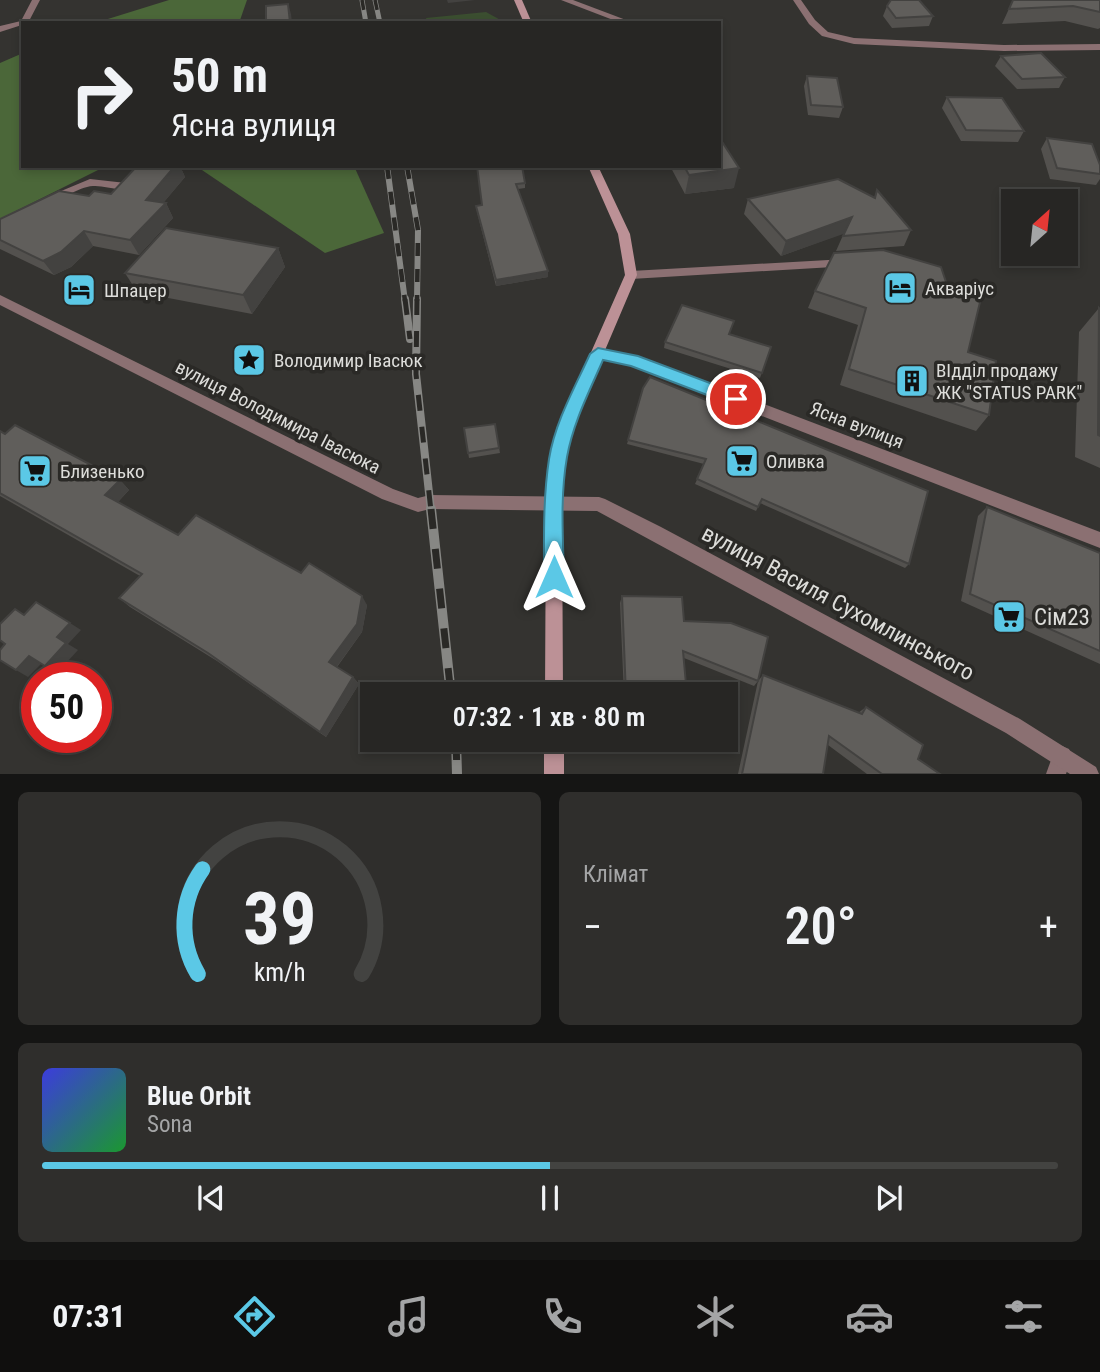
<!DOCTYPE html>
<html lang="uk">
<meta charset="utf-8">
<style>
:root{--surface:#272624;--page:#2f2e2c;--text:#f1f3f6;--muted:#a4a5a6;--line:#434341;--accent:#5bc8e6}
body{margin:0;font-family:"Roboto Condensed",sans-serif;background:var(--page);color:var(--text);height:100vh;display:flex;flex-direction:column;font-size:26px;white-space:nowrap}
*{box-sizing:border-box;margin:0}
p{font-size:23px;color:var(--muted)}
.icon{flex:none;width:38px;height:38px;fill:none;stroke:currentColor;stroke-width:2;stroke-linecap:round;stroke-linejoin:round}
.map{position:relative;height:774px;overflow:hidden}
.drawer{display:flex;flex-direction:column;gap:18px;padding:18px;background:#151514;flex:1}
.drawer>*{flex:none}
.hud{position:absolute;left:21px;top:21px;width:700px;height:147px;border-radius:0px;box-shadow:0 4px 10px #0003,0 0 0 2px var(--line);background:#272624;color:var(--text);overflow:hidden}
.needle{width:46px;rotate:27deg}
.tools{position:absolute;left:1001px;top:189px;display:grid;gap:14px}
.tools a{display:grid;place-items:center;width:77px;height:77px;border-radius:0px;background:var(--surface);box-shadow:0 4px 10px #0003,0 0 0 2px var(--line);font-size:35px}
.speed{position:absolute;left:21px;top:662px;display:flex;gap:14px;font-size:35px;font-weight:700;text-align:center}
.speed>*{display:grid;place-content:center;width:91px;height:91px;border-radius:50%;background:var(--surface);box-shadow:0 4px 10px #0003,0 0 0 2px var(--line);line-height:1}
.speed .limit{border:10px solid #d22;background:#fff;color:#111}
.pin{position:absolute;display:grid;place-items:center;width:60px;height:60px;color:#fff;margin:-30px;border:4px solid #fff;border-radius:50%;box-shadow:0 2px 7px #0007}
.me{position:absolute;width:77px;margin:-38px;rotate:0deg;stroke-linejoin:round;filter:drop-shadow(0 0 5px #0008)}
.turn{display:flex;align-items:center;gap:24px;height:147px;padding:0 35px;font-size:32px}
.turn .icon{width:91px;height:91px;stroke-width:2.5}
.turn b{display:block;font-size:49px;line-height:60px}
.big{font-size:52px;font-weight:600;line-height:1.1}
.drawer .widget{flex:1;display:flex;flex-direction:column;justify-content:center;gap:10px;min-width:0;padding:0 24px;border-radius:10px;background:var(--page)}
.drawer .dial{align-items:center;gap:0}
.dial svg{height:182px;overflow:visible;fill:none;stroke:var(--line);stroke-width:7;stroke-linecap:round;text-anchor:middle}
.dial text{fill:var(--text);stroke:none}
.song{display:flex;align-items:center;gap:21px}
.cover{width:84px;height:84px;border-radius:10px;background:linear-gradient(135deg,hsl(240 70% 55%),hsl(130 70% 35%))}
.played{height:7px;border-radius:4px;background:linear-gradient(90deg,var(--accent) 50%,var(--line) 50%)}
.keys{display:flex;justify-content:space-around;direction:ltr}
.heat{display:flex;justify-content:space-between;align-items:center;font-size:38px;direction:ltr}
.drawer .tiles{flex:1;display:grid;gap:18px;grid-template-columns:1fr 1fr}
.widget:last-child{grid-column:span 2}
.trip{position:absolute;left:360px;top:682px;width:378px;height:70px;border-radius:0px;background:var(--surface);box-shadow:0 4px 10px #0003,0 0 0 2px var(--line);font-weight:600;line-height:70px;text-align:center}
.tab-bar{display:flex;height:112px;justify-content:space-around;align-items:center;background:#100f0e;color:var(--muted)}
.tab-bar .icon{width:49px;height:49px}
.tab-bar .selected{color:var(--accent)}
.tab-bar b{font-size:32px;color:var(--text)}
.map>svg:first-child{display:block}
</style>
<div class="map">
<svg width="1100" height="774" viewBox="0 0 1100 774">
<rect width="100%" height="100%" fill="#343330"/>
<polygon fill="#3b4e30" points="486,12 506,23 427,23 426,18"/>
<g fill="#4b6739">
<polygon points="169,0 247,0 239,23 95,23"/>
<polygon points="23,53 23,166 106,166 0,219 0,63"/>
<polygon points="196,166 354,166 384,233 325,253"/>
</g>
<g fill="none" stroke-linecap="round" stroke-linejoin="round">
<g fill="#8b7072" fill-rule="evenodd">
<path d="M 90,179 L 126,183 L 131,186 C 121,193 105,185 93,186 C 76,187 61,203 44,201 L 42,199 Z"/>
<polygon points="846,259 852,263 850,266 631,279 625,275 631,271"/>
<polygon points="1062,746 1069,749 1072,756 1066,774 1046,774 1055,749"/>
</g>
<g fill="#8b7072" fill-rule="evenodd">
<polygon points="32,0 40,0 28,23 0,32 0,26 21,21"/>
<polygon points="561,0 573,0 634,23 621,23"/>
<polygon points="793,0 801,0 815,20 828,32 854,38 1004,45 1100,44 1100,50 1004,51 854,44 822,36 809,24"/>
<polygon points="0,295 393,489 418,498 430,495 599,497 605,499 661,527 1020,719 1096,767 1099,774 1070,774 1006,733 597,511 430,509 418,512 382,499 0,305"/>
<polygon points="598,349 638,356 1100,532 1100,548 631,365 593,358 591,354 593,350"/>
</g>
<g fill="#bc9196" fill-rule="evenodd">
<polygon points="514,0 522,0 532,23 524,23"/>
<polygon points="588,166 598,166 630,234 637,275 577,416 566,456 562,502 563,695 545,695 546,502 550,456 563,416 625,275 618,234"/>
<rect x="544" y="740" width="20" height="34"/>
</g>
<defs>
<g id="rail-far3">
<polyline points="362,0 366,23"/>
<polyline points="375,0 380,23"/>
</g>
<g id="rail-far2">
<polyline points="387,166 405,301"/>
<polyline points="407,166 418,230 417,301"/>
</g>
<g id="rail-far1">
<polyline points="405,299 410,339"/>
<polyline points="417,299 416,374 431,511"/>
</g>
<g id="rail">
<polyline points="431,509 451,695"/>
<polyline points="456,740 457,774"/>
</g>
</defs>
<use href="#rail-far3" stroke="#878784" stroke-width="5"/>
<use href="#rail-far2" stroke="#878784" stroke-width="6"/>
<use href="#rail-far1" stroke="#878784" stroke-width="8"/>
<use href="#rail" stroke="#878784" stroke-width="10"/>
<use href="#rail-far3" stroke="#2a2926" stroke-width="3.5" stroke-dasharray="10" stroke-linecap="butt"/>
<use href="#rail-far2" stroke="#2a2926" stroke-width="4.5" stroke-dasharray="13" stroke-linecap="butt"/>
<use href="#rail-far1" stroke="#2a2926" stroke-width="5" stroke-dasharray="16" stroke-linecap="butt"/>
<use href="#rail" stroke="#2a2926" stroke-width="7" stroke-dasharray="20" stroke-linecap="butt"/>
</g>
<g fill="#53514e">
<polygon points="1013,0 1100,0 1100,28 1098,29 1065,21 1002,24"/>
<polygon points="887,6 933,16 929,26 892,28 883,16"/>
<polygon points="1001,56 1065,77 1059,88 1017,89 995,66"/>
<polygon points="807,76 843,107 839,118 808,115 804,86"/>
<polygon points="947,97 1024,131 1018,142 961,141 942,108"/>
<polygon points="1047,138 1100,174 1100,179 1096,185 1050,179 1041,149"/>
<polygon points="137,166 180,166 185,177 163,203 166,203 173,218 139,255 93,246 71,267 54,275 0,249 0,219 89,196 111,194"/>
<polygon points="477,166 525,183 525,188 518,189 548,271 548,277 496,286 477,212 476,206 482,205"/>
<polygon points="670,166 719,166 734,188 685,194"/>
<polygon points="877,190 911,230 904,246 836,251 844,233 781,256 744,214 748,199 874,198"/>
<polygon points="278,248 285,267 252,314 137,292 125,273"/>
<polygon points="941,267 989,415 976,431 840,385 858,325 808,308 815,291"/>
<polygon points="1099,308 1100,309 1100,468 1075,457 1079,332"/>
<polygon points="729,334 771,347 760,378 664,348 665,342"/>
<polygon points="643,388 909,564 905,568 760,503 756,511 695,484 704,464 627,444"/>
<polygon points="495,424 500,453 469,458 464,428"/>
<polygon points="0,431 120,480 129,490 118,502 178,535 301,573 367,605 362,632 337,667 353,677 359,684 326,737 217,661 130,607 119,598 140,576 0,496"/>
<polygon points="987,507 1100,553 1100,664 961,601 978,516"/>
<polygon points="622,596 684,621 758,681 754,686 684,658 687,695 624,695 620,603"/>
<polygon points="763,675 858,713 866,707 918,759 940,774 867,774 828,745 823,774 738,774 758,681"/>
</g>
<g fill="#434240">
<polygon points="447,0 475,0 448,3"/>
<polygon points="288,4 291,14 292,23 290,23"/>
<polygon points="175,166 180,166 185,177 154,214 146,200"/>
<polygon points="739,168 734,188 685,194 689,175"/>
<polygon points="166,203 173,218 139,255 130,240"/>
<polygon points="852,217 846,233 781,256 786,241"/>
<polygon points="84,231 93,246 71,267 54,275 43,261"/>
<polygon points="278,248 285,267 252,314 243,295"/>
<polygon points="548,271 548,277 496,286 496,280"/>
<polygon points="120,480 129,490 115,505 105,495"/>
<polygon points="362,596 367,605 362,632 335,669 329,662"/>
<polygon points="70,623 81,630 68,644 78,650 57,673 45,666 57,637"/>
<polygon points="29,656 42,663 28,677 16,670"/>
<polygon points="353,677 359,684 326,737 320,732"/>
</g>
<g fill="#605e5b" stroke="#434240" stroke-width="2">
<polygon points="891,0 919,0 933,16 896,18 887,6"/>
<polygon points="1013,0 1100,0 1100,12 1073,6 1009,9"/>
<polygon points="288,4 290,23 266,23 266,6"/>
<polygon points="1041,53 1065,77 1022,79 1001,56"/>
<polygon points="807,76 837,78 843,107 811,105"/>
<polygon points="947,97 1002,98 1024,131 966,130"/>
<polygon points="719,137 739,168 689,175 684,166 719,166"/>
<polygon points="1047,138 1092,144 1100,165 1100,174 1057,168"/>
<polygon points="137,166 175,166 146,200 166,203 130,240 84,231 61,252 43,261 0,240 0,219 59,191 89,196 94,191 111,194"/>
<polygon points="477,166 522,166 525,183 516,184 548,271 496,280 476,206 482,205"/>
<polygon points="838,179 875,198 877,190 911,230 843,236 852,217 786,241 748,199"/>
<polygon points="166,228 278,248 243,295 125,273"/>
<polygon points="883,250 941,267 948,288 981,298 968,352 996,361 989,415 849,369 866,308 815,291 834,253"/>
<polygon points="682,305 734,321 729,334 771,347 762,373 665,342"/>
<polygon points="1099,308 1100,309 1100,436 1098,435"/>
<polygon points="650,377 928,491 909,564 762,499 758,507 697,479 706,459 628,440 643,388"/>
<polygon points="495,424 499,448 468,453 464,428"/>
<polygon points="15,425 120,480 105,495 178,535 196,515 301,573 309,563 362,596 357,624 329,662 353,677 320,732 208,653 119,598 142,574 0,493 0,431 5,434"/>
<polygon points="987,507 1100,553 1100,651 970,594"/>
<polygon points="622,596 682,597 684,621 731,623 768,637 758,681 683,651 687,695 626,695"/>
<polygon points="36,602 70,623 57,637 66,643 45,666 29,656 16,670 0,660 0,650 5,644 0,640 0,624 15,609 24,615"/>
<polygon points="763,675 862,714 866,707 923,745 918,759 940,774 882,774 829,736 823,774 742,774"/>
</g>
<path fill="#5bc8e6" stroke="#3b8296" stroke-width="2" d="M 598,348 L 638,356 L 742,395 L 744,399 L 736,406 L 631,366 L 603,360 C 589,392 573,423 567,457 C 560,497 563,537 564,577 L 561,583 L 554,586 L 547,583 L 544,577 C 544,538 543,498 549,459 C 555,422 575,387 590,354 Z"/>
<defs>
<symbol id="hotel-square" viewBox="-11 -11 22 22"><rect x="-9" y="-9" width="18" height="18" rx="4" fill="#5bc8e6" stroke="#2a2926"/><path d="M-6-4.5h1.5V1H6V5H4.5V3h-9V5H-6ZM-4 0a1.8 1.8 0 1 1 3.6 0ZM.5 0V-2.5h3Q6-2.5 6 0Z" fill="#111"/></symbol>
<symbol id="sight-square" viewBox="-11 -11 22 22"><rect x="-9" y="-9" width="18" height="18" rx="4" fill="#5bc8e6" stroke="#2a2926"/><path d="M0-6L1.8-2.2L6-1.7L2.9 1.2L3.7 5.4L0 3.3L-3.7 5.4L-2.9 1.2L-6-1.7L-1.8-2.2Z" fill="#111"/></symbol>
<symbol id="building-square" viewBox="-11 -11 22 22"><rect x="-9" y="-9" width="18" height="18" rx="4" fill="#5bc8e6" stroke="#2a2926"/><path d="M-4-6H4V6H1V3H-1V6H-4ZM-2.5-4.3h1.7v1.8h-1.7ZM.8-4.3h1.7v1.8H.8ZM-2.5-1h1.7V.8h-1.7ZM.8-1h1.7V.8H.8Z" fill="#111"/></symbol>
<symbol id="supermarket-square" viewBox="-11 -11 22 22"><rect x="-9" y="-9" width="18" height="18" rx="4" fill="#5bc8e6" stroke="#2a2926"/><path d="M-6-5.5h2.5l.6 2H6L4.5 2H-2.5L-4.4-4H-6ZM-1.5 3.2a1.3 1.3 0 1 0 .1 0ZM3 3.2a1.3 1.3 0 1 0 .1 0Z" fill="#111"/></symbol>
</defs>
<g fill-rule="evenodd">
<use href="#hotel-square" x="881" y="269" width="38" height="38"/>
<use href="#hotel-square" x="60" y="271" width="38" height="38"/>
<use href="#sight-square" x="230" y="341" width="38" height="38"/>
<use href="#building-square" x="893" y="362" width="38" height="38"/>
<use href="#supermarket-square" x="723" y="442" width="38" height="38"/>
<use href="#supermarket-square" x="16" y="452" width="38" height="38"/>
<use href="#supermarket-square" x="990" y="598" width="38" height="38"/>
</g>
<g text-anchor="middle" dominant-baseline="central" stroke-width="7" stroke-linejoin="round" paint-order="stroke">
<g font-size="19" fill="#ddddda" stroke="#2a2926" text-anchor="start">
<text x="925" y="288">Акваріус</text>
<text x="104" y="290">Шпацер</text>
<text x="274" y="360">Володимир Івасюк</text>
<text x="936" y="370">ВІдділ продажу<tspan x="936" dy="22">ЖК "STATUS PARK"</tspan></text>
<text x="766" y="461">Оливка</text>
<text x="60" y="471">Близенько</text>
</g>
<g font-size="19" fill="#ddddda" stroke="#2a2926">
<text transform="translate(278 417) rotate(27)">вулиця Володимира Івасюка</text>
<text transform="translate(857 425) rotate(21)">Ясна вулиця</text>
</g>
<g font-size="23" fill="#ddddda" stroke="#2a2926">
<text transform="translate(838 603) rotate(28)">вулиця Василя Сухомлинського</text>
</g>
<g font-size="23" fill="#ddddda" stroke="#2a2926" text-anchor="start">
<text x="1034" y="617">Сім23</text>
</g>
</g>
</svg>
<div class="tools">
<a><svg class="needle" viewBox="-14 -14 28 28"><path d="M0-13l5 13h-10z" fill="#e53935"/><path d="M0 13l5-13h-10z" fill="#a4a5a6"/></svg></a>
</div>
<div class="speed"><div class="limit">50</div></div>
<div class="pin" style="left:736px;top:399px;background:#d93025"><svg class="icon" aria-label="arrive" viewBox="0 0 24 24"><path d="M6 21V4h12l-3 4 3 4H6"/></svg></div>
<svg class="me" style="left:554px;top:577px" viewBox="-20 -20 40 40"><path d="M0-17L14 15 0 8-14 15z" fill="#5bc8e6" stroke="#fff" stroke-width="4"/></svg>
<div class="trip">07:32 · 1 хв · 80 m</div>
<div class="hud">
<div class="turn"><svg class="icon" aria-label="right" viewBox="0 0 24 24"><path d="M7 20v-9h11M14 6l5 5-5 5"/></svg><div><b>50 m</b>Ясна вулиця</div></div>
</div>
</div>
<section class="drawer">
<div class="tiles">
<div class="widget dial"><svg viewBox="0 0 100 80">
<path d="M14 69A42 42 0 1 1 86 69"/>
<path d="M14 69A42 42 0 0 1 16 23" stroke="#5bc8e6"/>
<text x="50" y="56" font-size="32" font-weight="700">39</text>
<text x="50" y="72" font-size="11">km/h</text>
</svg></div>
<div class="widget"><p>Клімат</p>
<div class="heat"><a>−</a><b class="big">20°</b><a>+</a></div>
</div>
<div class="widget">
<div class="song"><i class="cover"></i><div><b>Blue Orbit</b><p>Sona</p></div></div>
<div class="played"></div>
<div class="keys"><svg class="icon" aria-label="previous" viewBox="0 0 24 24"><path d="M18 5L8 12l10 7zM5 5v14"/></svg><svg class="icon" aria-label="pause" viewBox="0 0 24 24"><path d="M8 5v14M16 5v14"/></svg><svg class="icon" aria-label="next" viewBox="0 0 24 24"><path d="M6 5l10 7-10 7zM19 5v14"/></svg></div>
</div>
</div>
</section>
<nav class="tab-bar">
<b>07:31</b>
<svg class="icon selected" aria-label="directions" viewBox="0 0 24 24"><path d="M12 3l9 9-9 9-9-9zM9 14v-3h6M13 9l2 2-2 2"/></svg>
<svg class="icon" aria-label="music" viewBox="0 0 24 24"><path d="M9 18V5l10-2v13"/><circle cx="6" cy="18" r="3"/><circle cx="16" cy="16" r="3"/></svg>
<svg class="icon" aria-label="phone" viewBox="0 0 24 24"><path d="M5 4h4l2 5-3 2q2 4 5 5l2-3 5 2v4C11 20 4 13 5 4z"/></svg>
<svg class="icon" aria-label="climate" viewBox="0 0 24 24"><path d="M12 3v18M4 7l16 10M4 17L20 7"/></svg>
<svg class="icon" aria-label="car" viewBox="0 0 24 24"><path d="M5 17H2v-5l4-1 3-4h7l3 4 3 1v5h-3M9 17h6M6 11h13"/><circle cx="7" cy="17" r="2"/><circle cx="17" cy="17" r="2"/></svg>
<svg class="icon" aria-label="filters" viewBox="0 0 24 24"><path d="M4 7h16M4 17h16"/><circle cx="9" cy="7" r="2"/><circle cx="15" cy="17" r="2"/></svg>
</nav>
